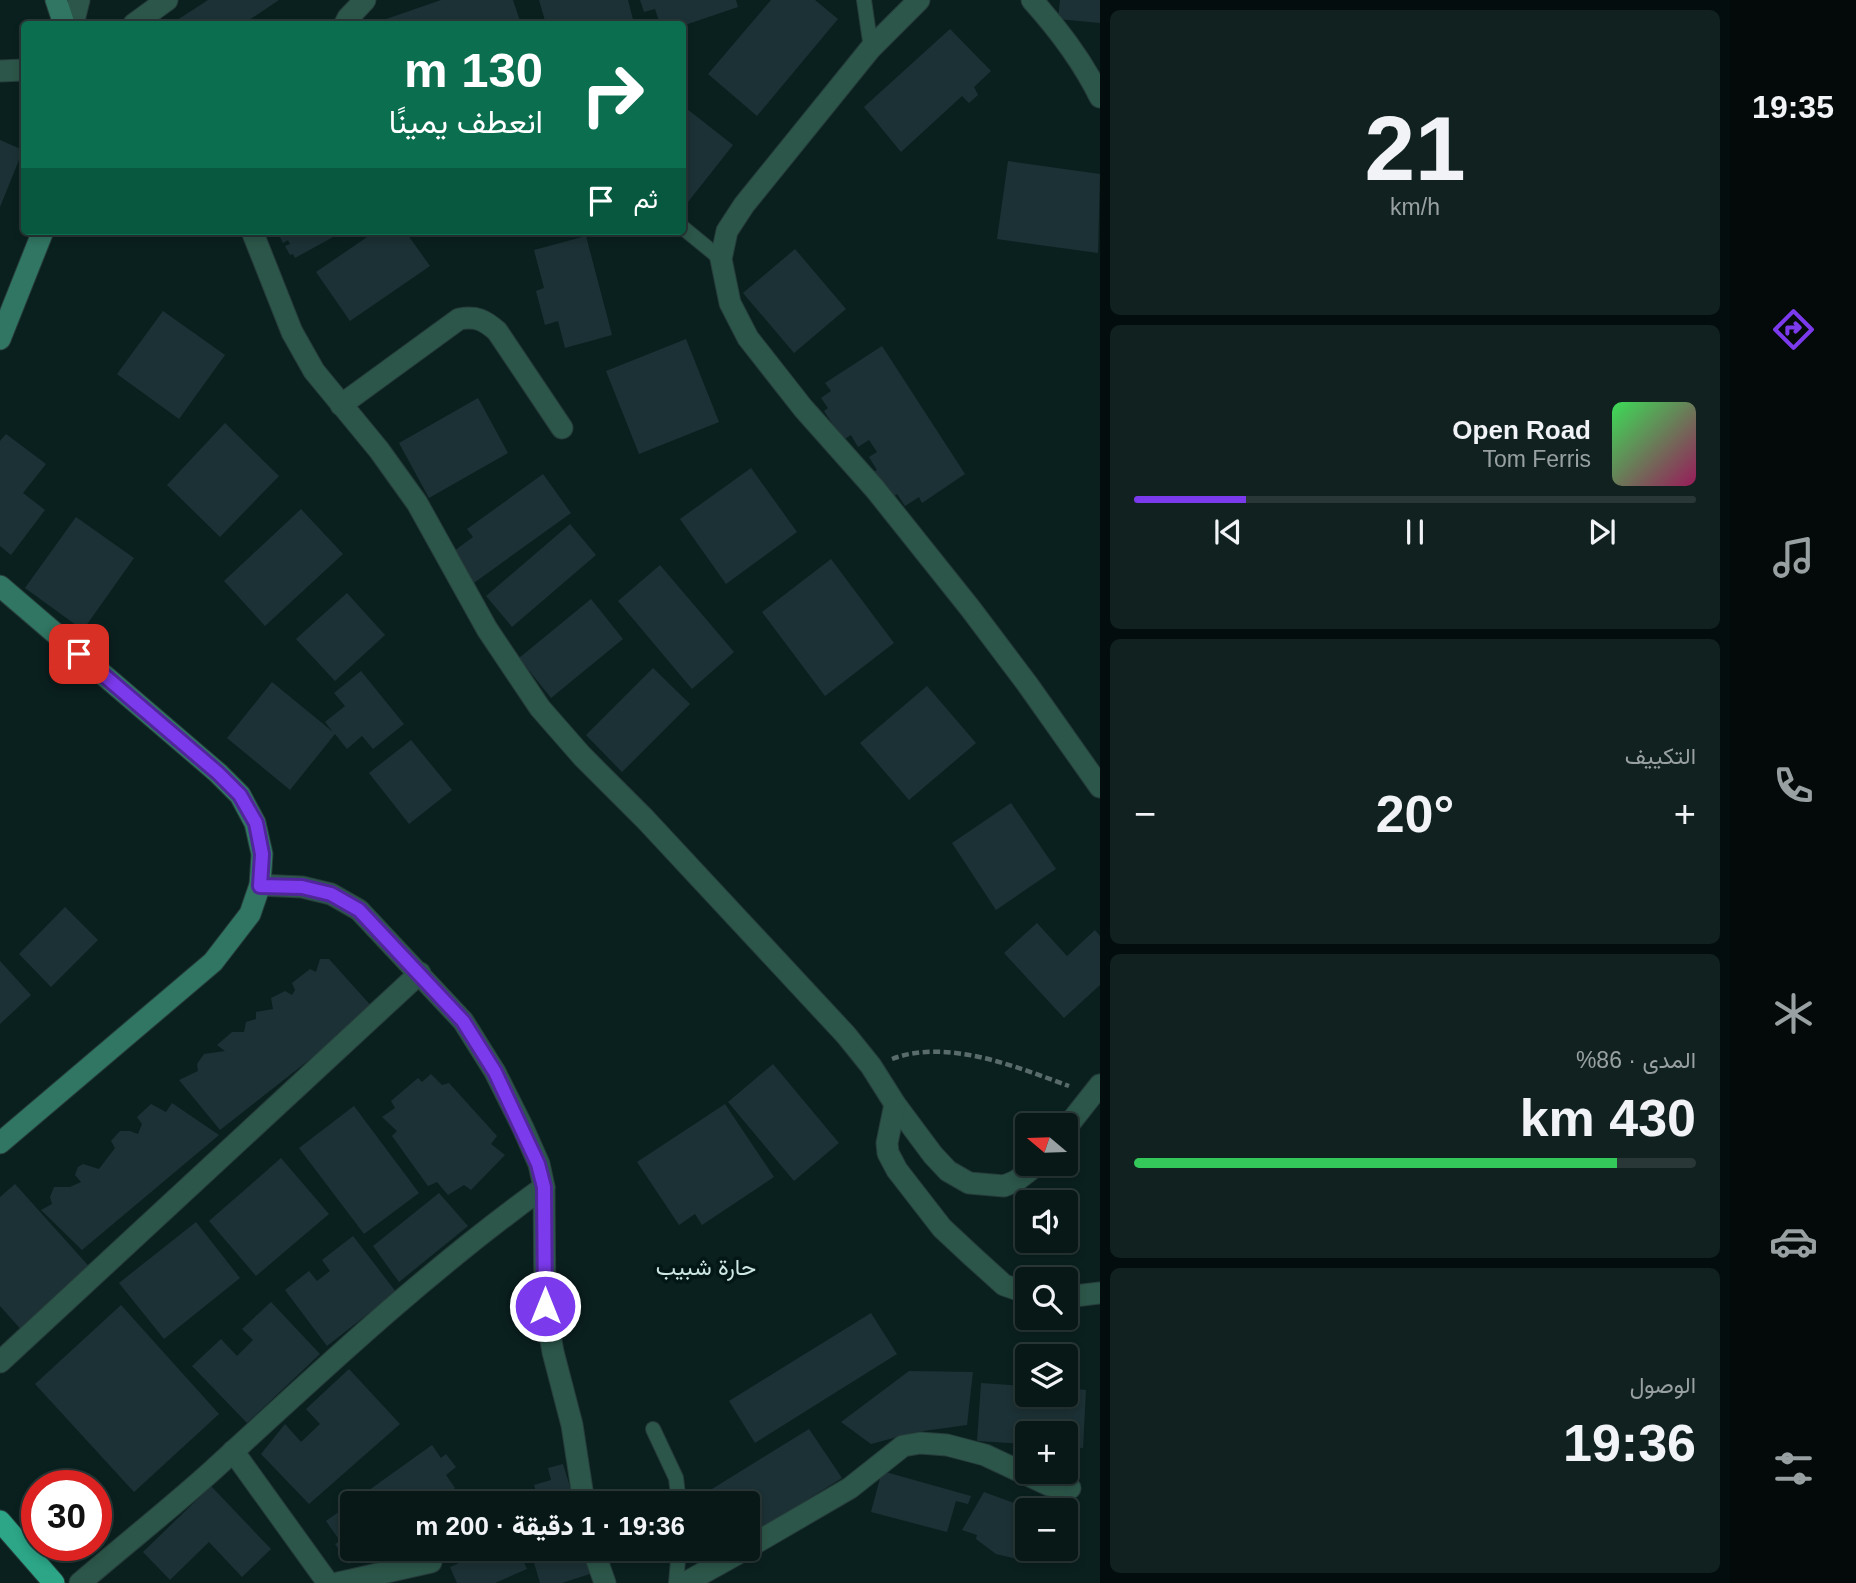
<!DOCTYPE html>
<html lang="ar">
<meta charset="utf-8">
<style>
:root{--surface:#081817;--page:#112120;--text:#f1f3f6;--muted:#98a0a1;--line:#293736;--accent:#7c3aed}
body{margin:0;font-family:Helvetica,Vazirmatn,sans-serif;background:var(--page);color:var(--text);direction:rtl;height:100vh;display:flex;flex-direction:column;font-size:26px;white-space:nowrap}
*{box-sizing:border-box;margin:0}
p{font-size:23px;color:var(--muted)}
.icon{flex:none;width:38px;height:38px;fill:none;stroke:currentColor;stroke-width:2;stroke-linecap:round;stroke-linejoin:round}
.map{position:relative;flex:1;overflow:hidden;direction:ltr}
.drawer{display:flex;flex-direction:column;gap:10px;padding:10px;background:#040d0d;width:630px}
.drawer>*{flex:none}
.top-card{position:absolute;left:21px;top:21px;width:665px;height:214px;border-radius:7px;box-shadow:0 4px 10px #0003,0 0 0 2px var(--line);direction:rtl;background:#0b6e4f;color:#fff;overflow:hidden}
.needle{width:46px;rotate:289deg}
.controls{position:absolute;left:1015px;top:1113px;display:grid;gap:14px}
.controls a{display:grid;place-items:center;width:63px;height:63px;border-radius:7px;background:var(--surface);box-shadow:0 4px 10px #0003,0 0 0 2px var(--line);font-size:35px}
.speed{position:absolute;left:21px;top:1470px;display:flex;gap:14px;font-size:35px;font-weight:700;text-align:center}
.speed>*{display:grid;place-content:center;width:91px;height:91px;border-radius:50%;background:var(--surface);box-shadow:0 4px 10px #0003,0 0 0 2px var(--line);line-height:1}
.speed .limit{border:10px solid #d22;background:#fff;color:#111}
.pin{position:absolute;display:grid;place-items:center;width:60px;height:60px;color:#fff;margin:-30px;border-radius:14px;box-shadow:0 4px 10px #0006}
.me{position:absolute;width:77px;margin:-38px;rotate:0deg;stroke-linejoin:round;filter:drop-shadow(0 0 5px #0008)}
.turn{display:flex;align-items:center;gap:24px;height:147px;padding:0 28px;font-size:32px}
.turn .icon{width:91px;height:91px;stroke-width:2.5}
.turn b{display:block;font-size:49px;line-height:60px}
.then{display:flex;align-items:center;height:66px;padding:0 28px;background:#0003;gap:14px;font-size:26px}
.big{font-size:52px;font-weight:800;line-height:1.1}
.drawer .tile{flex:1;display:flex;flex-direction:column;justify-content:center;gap:10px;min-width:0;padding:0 24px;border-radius:10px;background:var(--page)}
.drawer .dial{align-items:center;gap:0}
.dial b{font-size:91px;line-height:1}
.song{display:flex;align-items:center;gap:21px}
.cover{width:84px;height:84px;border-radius:10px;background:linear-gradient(135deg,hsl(130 70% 55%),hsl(330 70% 35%))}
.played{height:7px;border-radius:4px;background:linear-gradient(90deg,var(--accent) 20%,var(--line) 20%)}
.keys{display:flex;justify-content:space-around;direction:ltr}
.heat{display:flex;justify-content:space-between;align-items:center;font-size:38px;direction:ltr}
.charge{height:10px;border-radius:5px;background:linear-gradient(90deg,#34c759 86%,var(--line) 0)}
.trip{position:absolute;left:340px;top:1491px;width:420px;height:70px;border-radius:7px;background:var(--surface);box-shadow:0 4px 10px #0003,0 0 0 2px var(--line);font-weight:800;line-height:70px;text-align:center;direction:rtl}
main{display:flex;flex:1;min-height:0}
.tab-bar{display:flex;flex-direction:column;width:126px;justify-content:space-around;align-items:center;background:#030a09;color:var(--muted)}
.tab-bar .icon{width:49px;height:49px}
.tab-bar .current{color:var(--accent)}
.tab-bar b{font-size:32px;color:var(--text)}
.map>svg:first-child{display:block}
</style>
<main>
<nav class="tab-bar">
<b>19:35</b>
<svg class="icon current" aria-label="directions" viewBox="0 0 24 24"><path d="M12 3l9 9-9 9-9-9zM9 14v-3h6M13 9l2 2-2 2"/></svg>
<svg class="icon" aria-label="music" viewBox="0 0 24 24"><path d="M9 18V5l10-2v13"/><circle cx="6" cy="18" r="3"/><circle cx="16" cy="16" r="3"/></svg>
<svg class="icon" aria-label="phone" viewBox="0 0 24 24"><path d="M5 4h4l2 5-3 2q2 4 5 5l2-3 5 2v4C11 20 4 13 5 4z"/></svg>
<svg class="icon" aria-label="climate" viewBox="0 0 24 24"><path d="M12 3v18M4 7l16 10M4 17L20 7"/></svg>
<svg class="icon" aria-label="car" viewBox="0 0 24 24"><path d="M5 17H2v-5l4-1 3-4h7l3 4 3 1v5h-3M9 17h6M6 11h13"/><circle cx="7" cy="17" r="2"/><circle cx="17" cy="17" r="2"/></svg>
<svg class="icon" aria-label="filters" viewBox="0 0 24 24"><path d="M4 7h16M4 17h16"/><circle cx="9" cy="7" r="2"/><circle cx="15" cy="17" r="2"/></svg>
</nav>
<section class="drawer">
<div class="tile dial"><b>21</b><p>km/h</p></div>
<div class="tile">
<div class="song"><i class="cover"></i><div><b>Open Road</b><p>Tom Ferris</p></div></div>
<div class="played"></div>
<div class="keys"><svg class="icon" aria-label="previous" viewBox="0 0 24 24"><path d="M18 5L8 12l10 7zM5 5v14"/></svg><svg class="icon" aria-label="pause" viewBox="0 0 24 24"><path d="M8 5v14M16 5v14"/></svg><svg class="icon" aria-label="next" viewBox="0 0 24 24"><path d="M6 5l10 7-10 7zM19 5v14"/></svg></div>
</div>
<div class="tile"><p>التكييف</p>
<div class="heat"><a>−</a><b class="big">20°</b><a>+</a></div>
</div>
<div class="tile"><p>المدى · 86%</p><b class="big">430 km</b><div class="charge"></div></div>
<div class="tile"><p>الوصول</p><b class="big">19:36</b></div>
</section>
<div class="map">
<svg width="1100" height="1583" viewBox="0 0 1100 1583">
<rect width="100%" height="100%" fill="#0a201f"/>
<g fill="#1c3135">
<polygon points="208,0 279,0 243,24 171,24"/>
<polygon points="441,0 513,0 521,24 372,24"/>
<polygon points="539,0 628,0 634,24 546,24"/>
<polygon points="640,0 736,0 738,7 682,26 671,24 670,21 660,24 655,9 644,12"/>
<polygon points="771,0 815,0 838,19 757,116 708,74"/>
<polygon points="1060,0 1100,0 1100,23 1058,19"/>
<polygon points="950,29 991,71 974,87 978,95 969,103 962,96 901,152 864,107"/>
<polygon points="682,105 733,145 684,207 682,205"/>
<polygon points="0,140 23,150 0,207"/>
<polygon points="1008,161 1100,174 1098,253 997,239"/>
<polygon points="277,231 344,231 295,258 293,254 290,255 285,246 290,244 288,240 283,243"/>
<polygon points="376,231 405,231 430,266 350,321 316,272"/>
<polygon points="586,236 612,335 565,348 558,321 545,325 536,291 544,288 534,250"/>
<polygon points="795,249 846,309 794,353 743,293"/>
<polygon points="163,311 225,355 179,419 117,374"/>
<polygon points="686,339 719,422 639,454 606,371"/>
<polygon points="882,346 965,474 922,503 919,497 905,506 897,494 890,499 872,473 877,470 869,457 877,452 869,440 858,447 851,435 843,440 824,411 828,408 821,398 831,391 825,383"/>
<polygon points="478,398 508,453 429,498 399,443"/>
<polygon points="225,423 279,476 220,537 167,485"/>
<polygon points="6,434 46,464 23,493 45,510 11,555 0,546 0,441"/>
<polygon points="751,468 797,532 726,584 680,519"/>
<polygon points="543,474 571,513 471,585 450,554 473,537 467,529"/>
<polygon points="301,509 343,554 265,626 224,581"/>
<polygon points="76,517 134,558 83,630 25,588"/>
<polygon points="570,524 596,555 512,627 486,596"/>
<polygon points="831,559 894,643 825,696 762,612"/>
<polygon points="660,565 734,652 692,689 618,601"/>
<polygon points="347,593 385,635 335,681 296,639"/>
<polygon points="591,599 623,639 551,698 519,658"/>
<polygon points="653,668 690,704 622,772 586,735"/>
<polygon points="361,671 404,724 373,749 362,736 347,749 335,734 290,790 227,738 272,682 333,732 325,722 345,706 334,693"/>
<polygon points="927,686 976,743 909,800 860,743"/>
<polygon points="411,740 452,790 409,824 369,773"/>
<polygon points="1011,803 1056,869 996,910 952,843"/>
<polygon points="65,907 98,940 51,987 19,954"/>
<polygon points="1037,923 1067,956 1095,930 1100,936 1100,985 1064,1018 1004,953"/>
<polygon points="320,959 329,959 374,1009 220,1130 179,1080 198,1071 197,1064 204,1054 225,1051 217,1045 232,1032 244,1032 246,1022 256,1019 256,1012 273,1009 271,998 285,991 292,995 295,990 292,983 310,969 316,972"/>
<polygon points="0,961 31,995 0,1024"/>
<polygon points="773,1064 839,1143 794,1181 728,1102"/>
<polygon points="431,1074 442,1085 449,1083 497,1136 491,1144 505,1155 471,1190 464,1185 448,1195 437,1182 428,1186 392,1136 397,1131 382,1117 395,1108 391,1101 418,1078 422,1082"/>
<polygon points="172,1103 219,1135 82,1250 41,1210 52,1204 50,1197 54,1187 70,1187 81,1182 75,1175 78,1167 83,1164 99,1169 115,1148 111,1141 120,1131 130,1131 138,1134 142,1124 137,1117 151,1104 166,1112"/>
<polygon points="725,1104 774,1177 702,1225 695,1214 679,1225 637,1162"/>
<polygon points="354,1106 419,1193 364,1234 299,1148"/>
<polygon points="281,1158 329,1214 256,1276 209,1221"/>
<polygon points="15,1184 94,1272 25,1334 0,1306 0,1197"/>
<polygon points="439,1193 468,1226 399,1282 373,1246"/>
<polygon points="196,1222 240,1278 164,1339 119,1283"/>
<polygon points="353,1236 396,1292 327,1346 285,1290 309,1271 317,1281 330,1271 322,1260"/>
<polygon points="271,1302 320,1354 247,1423 192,1366 221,1339 237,1356 253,1340 242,1329"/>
<polygon points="121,1305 219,1414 134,1492 35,1384"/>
<polygon points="871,1313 897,1354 755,1443 729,1401"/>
<polygon points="349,1369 400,1424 309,1504 261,1454 285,1424 301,1442 320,1424 306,1409"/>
<polygon points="909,1371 973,1372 967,1425 916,1432 871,1444 841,1422"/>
<polygon points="981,1383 1027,1386 1027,1395 1066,1395 1066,1388 1086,1390 1083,1448 1066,1447 1066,1433 1027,1433 1027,1444 977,1441"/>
<polygon points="809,1429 842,1478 759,1530 747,1524 747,1503 717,1503 712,1489"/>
<polygon points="432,1445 441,1458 446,1454 456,1467 446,1475 455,1488 434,1503 352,1503 352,1549 371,1549 349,1564 335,1544 340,1541 326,1521"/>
<polygon points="563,1464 575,1503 534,1503 539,1501 534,1485 551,1480 548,1468"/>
<polygon points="882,1471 971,1496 968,1504 956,1501 947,1532 871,1512"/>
<polygon points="211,1486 271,1549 242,1577 209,1542 170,1580 143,1552"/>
<polygon points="984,1492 1033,1510 1027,1510 1027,1549 1058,1549 1056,1563 1033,1555 1030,1562 996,1554 976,1539 977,1535 962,1530"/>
<polygon points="509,1549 518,1549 527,1569 495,1583 457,1583 450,1567 484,1552 487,1558"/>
<polygon points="532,1549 589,1549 596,1572 562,1583 540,1583 532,1556 534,1555"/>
</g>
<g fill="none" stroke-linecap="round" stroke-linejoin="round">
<defs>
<g id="lane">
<polyline points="864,0 871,48"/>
<polyline points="682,227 721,259"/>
<polyline points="653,1429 676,1478 679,1503"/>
<polyline points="676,1583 679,1549"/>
</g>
<g id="street">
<polyline points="919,0 871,48 744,205 727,231 721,259 730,303 748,338 803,408 875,489 970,608 1028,685 1100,787"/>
<path d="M 1032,0 C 1059,30 1082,60 1100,97"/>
<polyline points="73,24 79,0"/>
<polyline points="134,24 167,0"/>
<polyline points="345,24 348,18 365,0"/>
<polyline points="0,71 24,70"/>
<polyline points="252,231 292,332 314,371 379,450 417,503 487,629 540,708 582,756 645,819 846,1035 871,1066 895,1104 933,1155 948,1171 969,1183 1004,1186 1016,1181 1038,1164"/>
<path d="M 341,405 L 459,319 C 477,316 484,320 497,331 L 562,428"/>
<polyline points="260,885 302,887 331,894 359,910 463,1021 495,1072 523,1128 539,1164 544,1187 545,1306 553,1352 572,1425 584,1503"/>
<polyline points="895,1104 887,1143 888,1153 897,1170 942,1228 972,1256 1004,1285 1027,1293"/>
<polyline points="1066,1128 1100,1085"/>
<polyline points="1066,1297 1100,1293"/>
<polyline points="0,1362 420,973"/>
<polyline points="233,1451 328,1583"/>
<polyline points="747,1548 850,1488 903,1446 920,1443 947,1445 985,1455 1049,1485 1070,1488"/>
<polyline points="593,1549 605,1583"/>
<path d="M 80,1583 C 124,1545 170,1509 213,1470 C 321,1371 426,1272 544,1187"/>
<polyline points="338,1583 431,1562"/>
<polyline points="685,1583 746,1549"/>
</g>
<g id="secondary">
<polyline points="56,0 64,24"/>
<polyline points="0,339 43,231"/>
<polyline points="0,586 218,773 240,795 255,823 262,854 260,885 250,914 213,962 0,1143"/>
</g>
<polyline id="highway" points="0,1521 54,1583"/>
</defs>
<use href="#lane" stroke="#273c3b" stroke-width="16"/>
<use href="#street" stroke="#273c3b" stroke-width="23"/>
<use href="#secondary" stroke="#273c3b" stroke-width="23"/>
<use href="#highway" stroke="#273c3b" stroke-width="23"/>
<path stroke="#596c6b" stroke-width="4.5" stroke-dasharray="7 3.5" stroke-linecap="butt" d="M 892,1059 C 947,1038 1017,1067 1069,1086"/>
<use href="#lane" stroke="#2c5649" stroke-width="14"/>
<use href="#street" stroke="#2c5649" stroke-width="21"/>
<use href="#secondary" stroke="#307662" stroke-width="21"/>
<use href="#highway" stroke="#2ca687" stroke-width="21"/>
</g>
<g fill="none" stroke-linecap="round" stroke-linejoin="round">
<defs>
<polyline id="route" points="79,654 218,773 240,795 256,823 262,854 260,886 302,887 331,894 359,910 463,1021 495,1072 538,1164 544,1187 545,1306"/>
</defs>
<use href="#route" stroke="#51269a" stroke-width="18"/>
<use href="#route" stroke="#7c3aed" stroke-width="12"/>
</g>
<g text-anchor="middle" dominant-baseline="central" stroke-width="7" stroke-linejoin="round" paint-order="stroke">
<g font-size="23" fill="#cde7e5" stroke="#031716">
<text x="706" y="1267">حارة شبيب</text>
</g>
</g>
</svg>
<div class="controls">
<a><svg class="needle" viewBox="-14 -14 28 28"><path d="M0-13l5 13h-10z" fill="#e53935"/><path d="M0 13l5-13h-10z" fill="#98a0a1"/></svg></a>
<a><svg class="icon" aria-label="sound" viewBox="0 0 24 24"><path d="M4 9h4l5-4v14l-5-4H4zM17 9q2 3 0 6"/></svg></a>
<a><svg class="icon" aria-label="search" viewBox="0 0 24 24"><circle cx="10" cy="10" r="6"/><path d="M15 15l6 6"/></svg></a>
<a><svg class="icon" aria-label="layers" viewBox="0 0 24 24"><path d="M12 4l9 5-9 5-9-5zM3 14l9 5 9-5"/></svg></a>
<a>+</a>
<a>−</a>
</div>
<div class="speed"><div class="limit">30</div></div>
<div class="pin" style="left:79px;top:654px;background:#d93025"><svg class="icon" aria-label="arrive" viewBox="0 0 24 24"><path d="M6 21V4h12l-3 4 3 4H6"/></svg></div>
<svg class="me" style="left:545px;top:1306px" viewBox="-20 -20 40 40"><circle r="17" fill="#7c3aed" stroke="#fff" stroke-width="3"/><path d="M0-11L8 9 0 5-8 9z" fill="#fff"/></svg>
<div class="trip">19:36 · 1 دقيقة · 200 m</div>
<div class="top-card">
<div class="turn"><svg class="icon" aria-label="right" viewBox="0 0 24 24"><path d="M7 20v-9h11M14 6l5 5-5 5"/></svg><div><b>130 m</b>انعطف يمينًا</div></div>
<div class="then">ثم<svg class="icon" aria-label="arrive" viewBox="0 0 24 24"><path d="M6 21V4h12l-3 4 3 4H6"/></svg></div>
</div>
</div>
</main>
